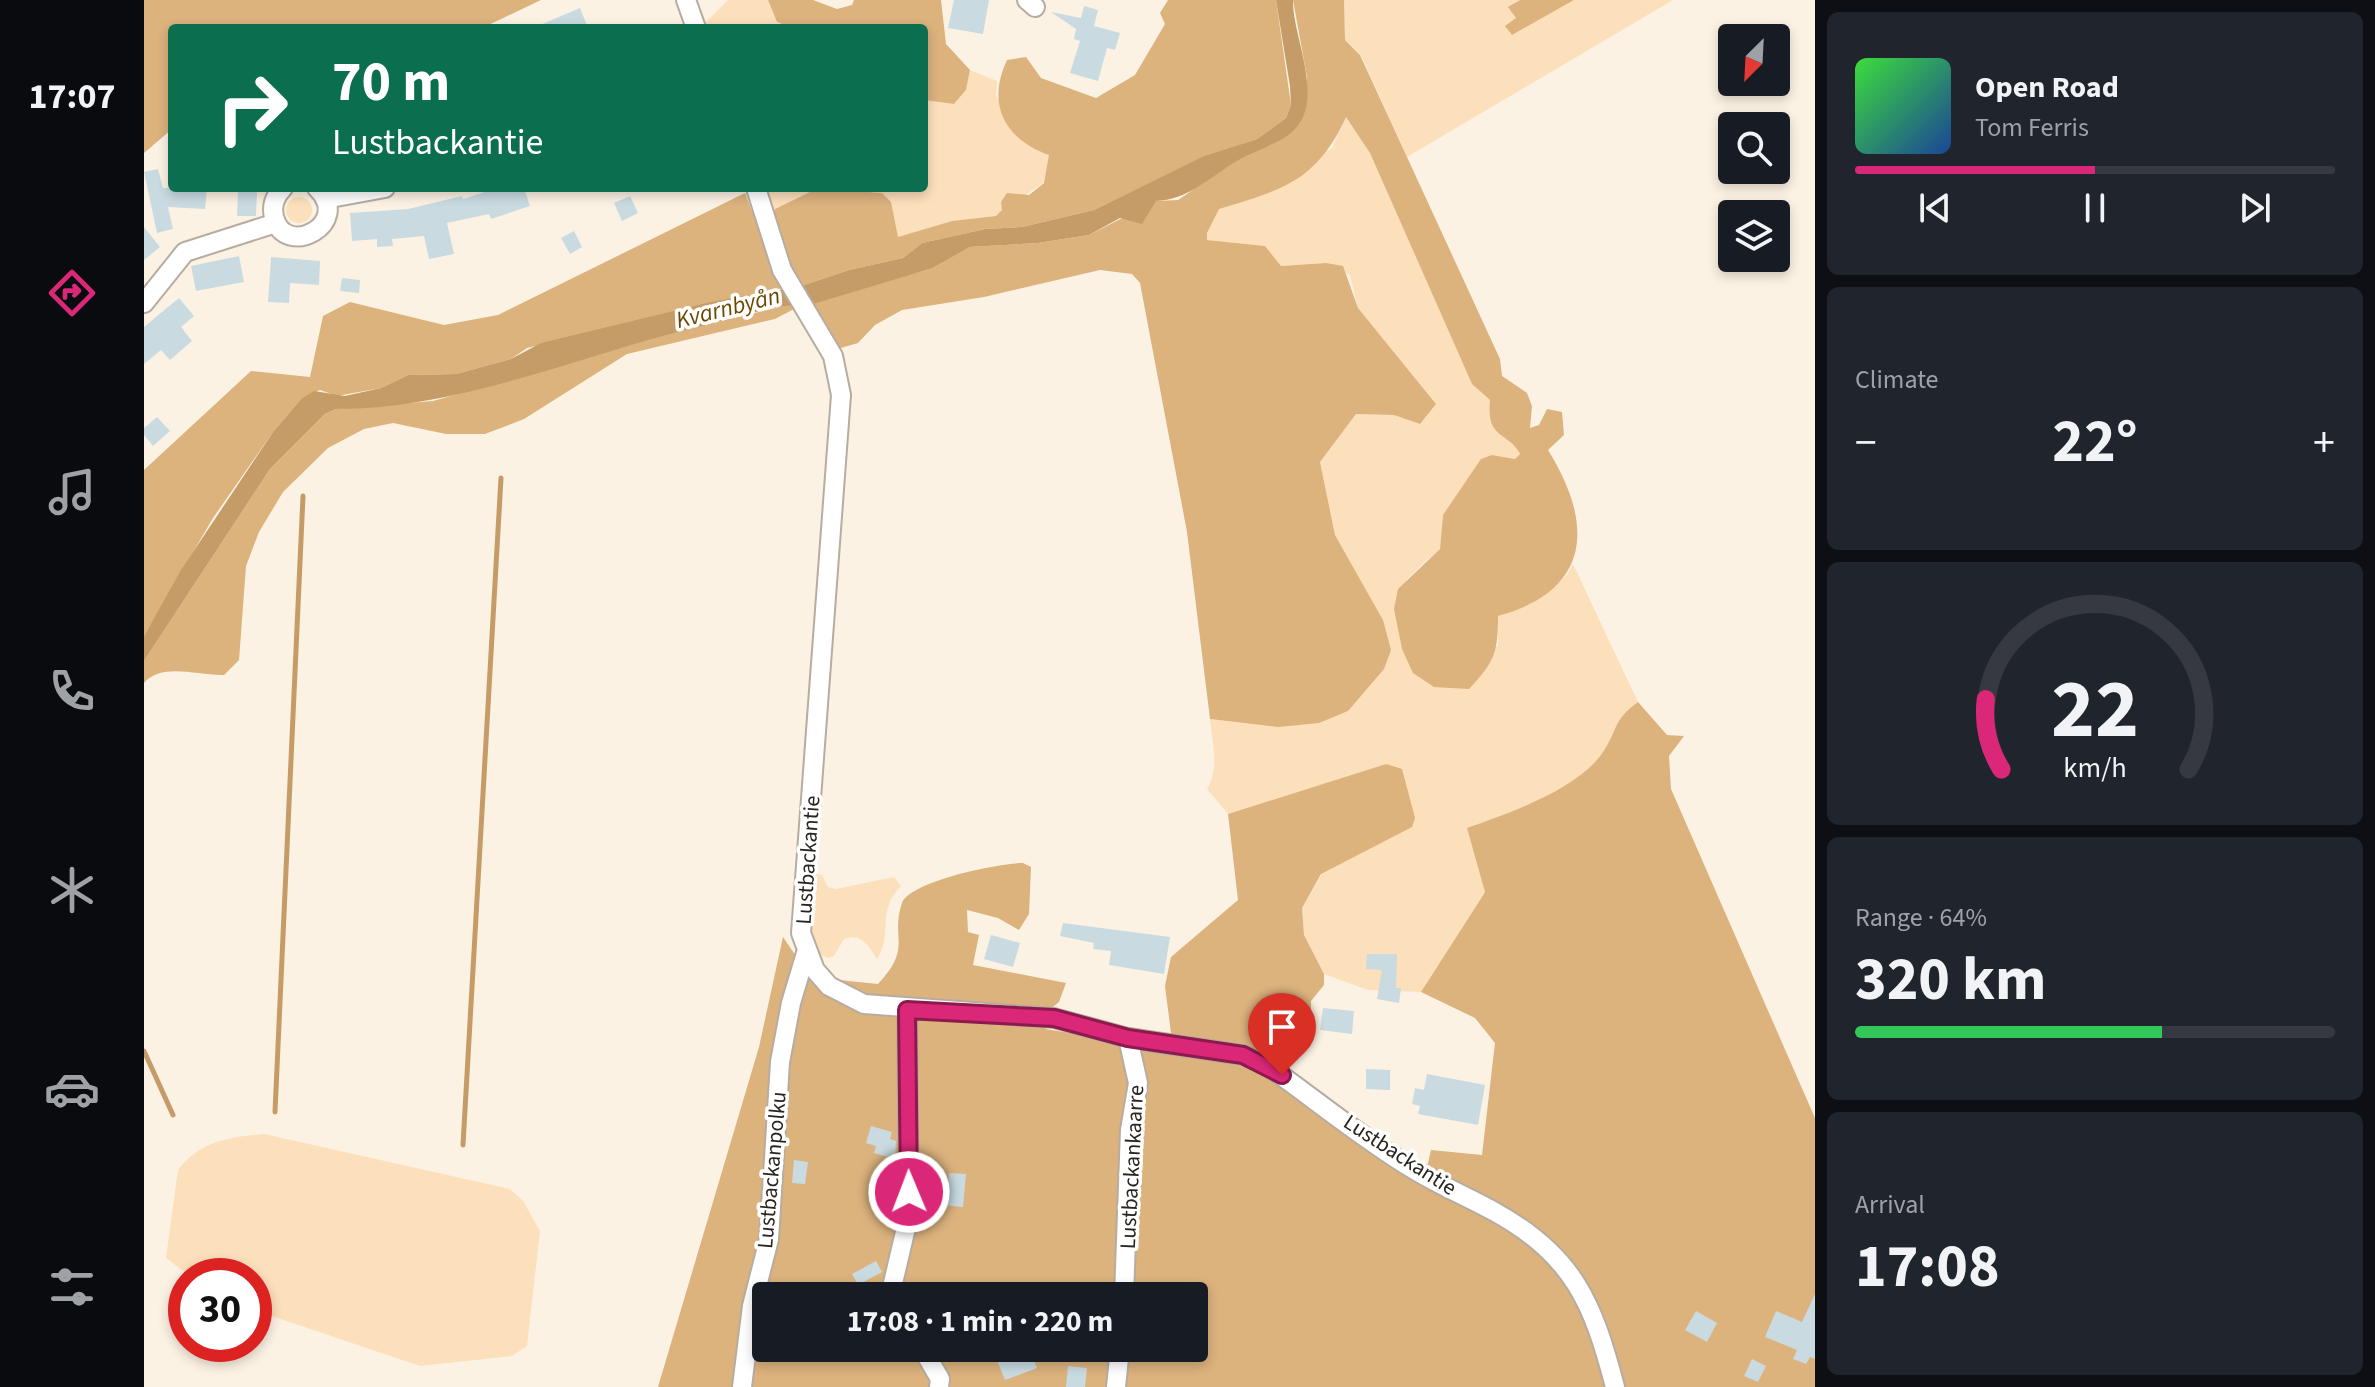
<!DOCTYPE html>
<meta charset="utf-8">
<style>
:root{--surface:#171b24;--page:#20242c;--text:#f1f3f6;--muted:#9ea1a6;--line:#363941;--accent:#db2777}
body{margin:0;font-family:"Source Sans 3",sans-serif;background:var(--page);color:var(--text);height:100vh;display:flex;flex-direction:column;font-size:30px;white-space:nowrap}
*{box-sizing:border-box;margin:0}
p{font-size:26px;color:var(--muted)}
.icon{flex:none;width:44px;height:44px;fill:none;stroke:currentColor;stroke-width:2;stroke-linecap:round;stroke-linejoin:round}
.map{position:relative;flex:1;overflow:hidden}
.details{display:flex;flex-direction:column;gap:12px;padding:12px;background:#0d0f14;width:560px}
.details>*{flex:none}
.top-card{position:absolute;left:24px;top:24px;width:760px;height:168px;border-radius:8px;box-shadow:0 4px 12px #0003;background:#0b6e4f;color:#fff;overflow:hidden}
.needle{width:52px;rotate:204deg}
.controls{position:absolute;left:1574px;top:24px;display:grid;gap:16px}
.controls a{display:grid;place-items:center;width:72px;height:72px;border-radius:8px;background:var(--surface);box-shadow:0 4px 12px #0003;font-size:40px}
.speed{position:absolute;left:24px;top:1258px;display:flex;gap:16px;font-size:40px;font-weight:700;text-align:center}
.speed>*{display:grid;place-content:center;width:104px;height:104px;border-radius:50%;background:var(--surface);box-shadow:0 4px 12px #0003;line-height:1}
.speed .limit{border:12px solid #d22;background:#fff;color:#111}
.pin{position:absolute;display:grid;place-items:center;width:68px;height:68px;color:#fff;margin:-82px -34px;border-radius:50% 50% 50% 0;rotate:-45deg;box-shadow:0 0 8px #0007}
.pin .icon{rotate:45deg}
.me{position:absolute;width:88px;margin:-44px;rotate:359deg;stroke-linejoin:round;filter:drop-shadow(0 0 6px #0008)}
.turn{display:flex;align-items:center;gap:28px;height:168px;padding:0 32px;font-size:36px}
.turn .icon{width:104px;height:104px;stroke-width:2.5}
.turn b{display:block;font-size:56px;line-height:68px}
.big{font-size:60px;font-weight:700;line-height:1.1}
.details .tile{flex:1;display:flex;flex-direction:column;justify-content:center;gap:12px;min-width:0;padding:0 28px;border-radius:12px;background:var(--page)}
.details .dial{align-items:center;gap:0}
.dial svg{height:208px;overflow:visible;fill:none;stroke:var(--line);stroke-width:7;stroke-linecap:round;text-anchor:middle}
.dial text{fill:var(--text);stroke:none}
.song{display:flex;align-items:center;gap:24px}
.cover{width:96px;height:96px;border-radius:12px;background:linear-gradient(135deg,hsl(120 70% 55%),hsl(220 70% 35%))}
.played{height:8px;border-radius:4px;background:linear-gradient(90deg,var(--accent) 50%,var(--line) 50%)}
.keys{display:flex;justify-content:space-around;direction:ltr}
.heat{display:flex;justify-content:space-between;align-items:center;font-size:44px;direction:ltr}
.charge{height:12px;border-radius:6px;background:linear-gradient(90deg,#34c759 64%,var(--line) 0)}
.trip{position:absolute;left:608px;top:1282px;width:456px;height:80px;border-radius:8px;background:var(--surface);box-shadow:0 4px 12px #0003;font-weight:700;line-height:80px;text-align:center}
main{display:flex;flex:1;min-height:0}
.menu{display:flex;flex-direction:column;width:144px;justify-content:space-around;align-items:center;background:#090b0e;color:var(--muted)}
.menu .icon{width:56px;height:56px}
.menu .active{color:var(--accent)}
.menu b{font-size:36px;color:var(--text)}
.map>svg:first-child{display:block}
</style>
<main>
<nav class="menu">
<b>17:07</b>
<svg class="icon active" aria-label="directions" viewBox="0 0 24 24"><path d="M12 3l9 9-9 9-9-9zM9 14v-3h6M13 9l2 2-2 2"/></svg>
<svg class="icon" aria-label="music" viewBox="0 0 24 24"><path d="M9 18V5l10-2v13"/><circle cx="6" cy="18" r="3"/><circle cx="16" cy="16" r="3"/></svg>
<svg class="icon" aria-label="phone" viewBox="0 0 24 24"><path d="M5 4h4l2 5-3 2q2 4 5 5l2-3 5 2v4C11 20 4 13 5 4z"/></svg>
<svg class="icon" aria-label="climate" viewBox="0 0 24 24"><path d="M12 3v18M4 7l16 10M4 17L20 7"/></svg>
<svg class="icon" aria-label="car" viewBox="0 0 24 24"><path d="M5 17H2v-5l4-1 3-4h7l3 4 3 1v5h-3M9 17h6M6 11h13"/><circle cx="7" cy="17" r="2"/><circle cx="17" cy="17" r="2"/></svg>
<svg class="icon" aria-label="filters" viewBox="0 0 24 24"><path d="M4 7h16M4 17h16"/><circle cx="9" cy="7" r="2"/><circle cx="15" cy="17" r="2"/></svg>
</nav>
<div class="map">
<svg width="1671" height="1387" viewBox="0 0 1671 1387">
<rect width="100%" height="100%" fill="#fcf2e4"/>
<g fill="#fcdfbb">
<polygon points="584,0 624,0 633,22 649,28 563,28 561,23"/>
<polygon points="1200,0 1376,0 1365,7 1372,19 1368,35 1430,0 1529,0 1263,157 1217,55 1201,40"/>
<path d="M 826,70 L 853,81 L 852,96 L 906,155 L 900,182 L 852,216 L 808,221 L 754,237 C 746,193 743,189 695,188 L 780,188 L 780,100 L 810,104 L 822,90 Z"/>
<path d="M 1202,116 L 1226,153 L 1328,384 L 1346,400 C 1342,437 1363,430 1376,455 L 1371,459 L 1348,455 L 1299,515 L 1296,549 C 1251,588 1246,590 1258,649 L 1354,646 L 1354,616 C 1378,610 1419,588 1429,564 L 1494,702 C 1468,721 1475,728 1459,752 C 1435,789 1364,814 1324,828 L 1341,891 L 1277,992 L 1224,990 L 1180,974 L 1160,935 L 1158,908 L 1242,764 L 1084,814 L 1063,789 C 1076,769 1068,742 1066,719 C 1118,725 1154,731 1204,711 L 1239,620 L 1191,535 L 1176,462 L 1212,414 L 1250,415 L 1276,424 L 1292,404 L 1214,308 L 1206,275 L 1182,263 L 1137,266 L 1121,246 L 1063,240 L 1063,233 L 1074,209 L 1113,197 L 1188,148 Z"/>
<polygon points="619,188 674,188 631,209 629,217"/>
<circle cx="155" cy="210" r="13"/>
<path d="M 673,874 L 678,875 L 684,887 L 692,889 L 750,877 L 757,886 C 731,913 750,934 733,959 C 725,946 717,932 700,939 L 690,956 L 685,958 L 673,954 L 667,932 Z"/>
<path d="M 120,1134 L 366,1189 L 379,1201 L 396,1231 L 383,1346 L 368,1356 L 276,1366 L 110,1310 L 110,1276 L 46,1276 L 22,1258 L 34,1170 C 56,1141 85,1137 120,1134 Z"/>
</g>
<g fill="#dcb27d" fill-rule="evenodd">
<polygon points="0,0 397,0 338,28 28,28 28,129 0,153"/>
<polygon points="624,0 669,0 693,9 708,5 710,0 797,0 802,44 826,70 822,90 810,104 780,100 780,28 649,28 633,22"/>
<path d="M 1024,0 L 1132,0 L 1147,105 L 1142,118 L 1113,139 L 1061,156 L 950,210 L 878,227 L 841,229 L 778,243 L 759,258 L 705,270 L 657,286 L 642,261 L 629,217 L 631,209 L 674,188 L 738,193 L 747,202 L 754,237 L 808,221 L 852,216 L 858,210 L 857,202 L 863,193 L 885,195 L 900,183 L 905,155 C 861,139 842,105 863,60 L 882,57 L 897,78 L 952,98 L 991,75 L 1021,24 L 1016,13 Z"/>
<path d="M 1149,0 L 1200,0 L 1201,40 L 1216,55 L 1356,359 L 1358,376 L 1383,393 L 1388,406 L 1386,428 L 1395,425 L 1403,409 L 1418,412 L 1420,435 L 1404,450 C 1450,524 1448,590 1354,616 C 1354,654 1350,662 1325,689 L 1290,687 L 1269,673 L 1258,649 L 1250,609 L 1254,589 L 1296,549 L 1299,515 L 1337,459 L 1348,455 L 1371,459 L 1376,454 C 1363,430 1342,440 1346,400 L 1328,384 L 1226,153 L 1202,117 C 1173,181 1138,190 1075,209 L 1063,233 L 1063,240 L 1121,246 L 1137,266 L 1182,263 L 1199,266 L 1214,308 L 1292,404 L 1276,424 L 1250,415 L 1212,414 L 1176,462 L 1191,535 L 1239,620 L 1247,650 L 1240,669 L 1204,711 L 1175,723 L 1134,727 L 1066,719 L 1043,532 L 996,283 L 988,274 L 956,270 L 840,297 L 758,310 L 731,325 L 714,343 L 690,350 L 662,304 L 789,268 L 826,247 L 894,243 L 945,235 L 1012,201 L 1034,200 L 1105,152 L 1127,145 L 1162,103 L 1163,77 Z"/>
<polygon points="1376,0 1430,0 1368,35 1361,26 1372,18 1364,7"/>
<polygon points="601,193 638,288 383,348 367,359 312,374 264,375 237,388 193,396 176,390 157,399 129,432 69,518 0,636 0,470 107,371 166,377 179,316 206,302 300,325 354,315"/>
<path d="M 649,304 L 652,308 L 631,319 L 483,354 L 380,419 L 341,434 L 302,434 L 249,423 L 220,429 L 184,448 L 139,492 L 115,532 L 102,566 L 95,660 L 80,675 C 54,676 18,662 0,683 L 0,661 L 126,469 L 181,414 L 192,409 L 289,401 L 546,328 Z"/>
<path d="M 1494,702 L 1523,735 L 1540,736 L 1525,756 L 1527,789 L 1671,1118 L 1671,1387 L 514,1387 L 615,1047 L 639,937 L 666,977 L 734,984 C 769,947 746,939 758,903 C 766,881 856,863 879,863 L 887,867 L 885,914 L 875,930 L 854,918 L 823,910 L 824,932 L 835,935 L 829,965 L 922,983 L 915,1002 L 903,1012 L 901,1029 L 1029,1049 L 1021,986 L 1027,957 L 1094,900 L 1084,814 L 1242,764 L 1258,769 L 1271,818 L 1268,827 L 1177,874 L 1158,908 L 1160,935 L 1180,974 L 1180,985 L 1167,1001 L 1167,1034 L 1148,1047 L 1131,1084 L 1279,1185 L 1287,1150 L 1338,1155 L 1351,1043 L 1331,1018 L 1277,992 L 1341,892 L 1323,828 C 1363,814 1435,789 1459,752 C 1475,728 1468,721 1494,702 ZM 622,1296 L 1050,1296 L 1050,1348 L 622,1348 Z"/>
</g>
<path fill="#c59c67" d="M 1132,0 L 1149,0 C 1148,37 1183,101 1148,132 C 1130,147 1107,151 1088,164 C 1063,180 1042,200 1012,201 L 998,224 L 976,218 L 945,235 L 894,243 L 826,247 L 789,268 L 669,304 C 633,304 596,316 561,325 C 439,354 318,409 192,409 L 181,414 L 126,469 L 0,661 L 0,636 L 37,570 L 129,432 L 157,399 L 170,391 L 201,396 L 237,388 L 264,375 L 312,374 L 367,359 L 397,343 L 567,302 L 657,286 L 705,270 L 759,258 L 778,243 L 841,229 L 878,227 L 950,210 L 1060,156 L 1113,139 L 1142,118 L 1147,105 L 1146,86 Z"/>
<g fill="none" stroke-linecap="round" stroke-linejoin="round">
<g stroke="#c59c67" stroke-width="5">
<polyline points="0,1051 29,1115"/>
<polyline points="131,1112 159,496"/>
<polyline points="319,1145 357,478"/>
</g>
</g>
<g fill="#c9dbe1">
<polygon points="810,0 845,0 839,34 804,28"/>
<polygon points="940,6 954,10 950,26 976,33 971,50 963,48 954,81 926,73 936,41 930,39 932,29 907,12 937,18"/>
<polygon points="436,8 444,28 389,28"/>
<polygon points="14,169 19,188 63,188 61,209 24,207 29,229 13,233 0,172"/>
<polygon points="353,188 380,188 386,206 347,219 345,214 303,223 310,254 285,259 280,236 248,239 249,246 233,247 233,239 208,241 206,213 264,209 318,196 319,199"/>
<polygon points="94,191 113,192 112,216 93,216"/>
<polygon points="486,196 494,213 478,221 470,203"/>
<polygon points="0,227 16,247 0,260"/>
<polygon points="430,231 438,247 426,254 417,238"/>
<polygon points="95,256 100,282 52,291 47,266"/>
<polygon points="127,257 176,261 175,285 146,283 145,303 124,302"/>
<polygon points="198,278 216,280 215,293 196,291"/>
<polygon points="35,298 50,316 37,327 48,341 26,360 17,350 0,364 0,327"/>
<polygon points="13,417 26,431 9,446 0,435 0,428"/>
<polygon points="919,923 1026,937 1020,974 965,965 967,951 949,949 950,943 916,936"/>
<polygon points="847,935 876,943 869,967 840,959"/>
<polygon points="1223,954 1253,954 1252,988 1257,988 1255,1003 1233,999 1238,970 1222,969"/>
<polygon points="1179,1008 1210,1011 1208,1034 1176,1030"/>
<polygon points="1222,1069 1246,1070 1246,1090 1222,1089"/>
<polygon points="1283,1074 1341,1085 1334,1125 1274,1114 1276,1106 1268,1104 1271,1088 1280,1090"/>
<polygon points="727,1126 748,1132 746,1139 752,1141 751,1159 730,1153 732,1146 722,1143"/>
<polygon points="650,1160 664,1162 661,1184 648,1183"/>
<polygon points="805,1173 822,1174 819,1207 788,1204 790,1184 804,1185"/>
<polygon points="751,1175 753,1191 735,1196 731,1181"/>
<polygon points="732,1261 738,1272 714,1285 708,1274"/>
<polygon points="1671,1294 1671,1359 1666,1357 1662,1364 1649,1359 1653,1350 1621,1337 1632,1311 1658,1322"/>
<polygon points="1552,1311 1573,1323 1563,1342 1541,1330"/>
<polygon points="848,1348 885,1348 893,1368 861,1380"/>
<polygon points="1608,1359 1622,1366 1614,1382 1600,1376"/>
<polygon points="924,1366 943,1368 941,1387 922,1387"/>
</g>
<g fill="none" stroke-linecap="round" stroke-linejoin="round">
<defs>
<g id="minor">
<polyline points="542,0 552,28"/>
<polyline points="883,0 891,7"/>
<path d="M 139,188 C 131,196 127,205 130,217 C 141,260 210,223 173,188"/>
<path d="M 612,188 L 638,270 L 689,356 L 697,395 L 657,933 L 671,970 L 685,986 L 720,1004 L 910,1018 L 984,1038 L 1099,1055 L 1124,1066 C 1172,1100 1219,1139 1269,1169 C 1295,1185 1324,1197 1351,1212 C 1430,1256 1449,1303 1471,1387"/>
<polyline points="181,199 241,188"/>
<polyline points="0,303 41,252 132,223"/>
<polyline points="746,1296 765,1215 763,1010"/>
<polyline points="980,1296 986,1130 994,1083 984,1038"/>
<polyline points="778,1348 796,1379 795,1387"/>
<polyline points="598,1387 608,1306 625,1239 636,1062 647,1003 662,953"/>
<polyline points="972,1387 976,1348"/>
</g>
</defs>
<use href="#minor" stroke="#b7aca0" stroke-width="22"/>
<use href="#minor" stroke="#fff" stroke-width="18"/>
</g>
<g fill="none" stroke-linecap="round" stroke-linejoin="round">
<defs>
<polyline id="route" points="765,1192 763,1010 910,1018 984,1038 1099,1055 1138,1075"/>
</defs>
<use href="#route" stroke="#8e194d" stroke-width="20"/>
<use href="#route" stroke="#db2777" stroke-width="14"/>
</g>
<g text-anchor="middle" dominant-baseline="central" stroke-width="7" stroke-linejoin="round" paint-order="stroke">
<g font-size="22" fill="#28241f" stroke="#fff">
<text transform="translate(664 860) rotate(-86)">Lustbackantie</text>
<text transform="translate(1256 1155) rotate(33)">Lustbackantie</text>
<text transform="translate(988 1167) rotate(-87)">Lustbackankaarre</text>
<text transform="translate(628 1170) rotate(-85)">Lustbackanpolku</text>
</g>
<g font-size="24" font-style="italic" fill="#6d4600" stroke="#fff">
<text transform="translate(584 308) rotate(-14)">Kvarnbyån</text>
</g>
</g>
</svg>
<div class="controls">
<a><svg class="needle" viewBox="-14 -14 28 28"><path d="M0-13l5 13h-10z" fill="#e53935"/><path d="M0 13l5-13h-10z" fill="#9ea1a6"/></svg></a>
<a><svg class="icon" aria-label="search" viewBox="0 0 24 24"><circle cx="10" cy="10" r="6"/><path d="M15 15l6 6"/></svg></a>
<a><svg class="icon" aria-label="layers" viewBox="0 0 24 24"><path d="M12 4l9 5-9 5-9-5zM3 14l9 5 9-5"/></svg></a>
</div>
<div class="speed"><div class="limit">30</div></div>
<div class="pin" style="left:1138px;top:1075px;background:#d93025"><svg class="icon" aria-label="arrive" viewBox="0 0 24 24"><path d="M6 21V4h12l-3 4 3 4H6"/></svg></div>
<svg class="me" style="left:765px;top:1192px" viewBox="-20 -20 40 40"><circle r="17" fill="#db2777" stroke="#fff" stroke-width="3"/><path d="M0-11L8 9 0 5-8 9z" fill="#fff"/></svg>
<div class="trip">17:08 · 1 min · 220 m</div>
<div class="top-card">
<div class="turn"><svg class="icon" aria-label="right" viewBox="0 0 24 24"><path d="M7 20v-9h11M14 6l5 5-5 5"/></svg><div><b>70 m</b>Lustbackantie</div></div>
</div>
</div>
<section class="details">
<div class="tile">
<div class="song"><i class="cover"></i><div><b>Open Road</b><p>Tom Ferris</p></div></div>
<div class="played"></div>
<div class="keys"><svg class="icon" aria-label="previous" viewBox="0 0 24 24"><path d="M18 5L8 12l10 7zM5 5v14"/></svg><svg class="icon" aria-label="pause" viewBox="0 0 24 24"><path d="M8 5v14M16 5v14"/></svg><svg class="icon" aria-label="next" viewBox="0 0 24 24"><path d="M6 5l10 7-10 7zM19 5v14"/></svg></div>
</div>
<div class="tile"><p>Climate</p>
<div class="heat"><a>−</a><b class="big">22°</b><a>+</a></div>
</div>
<div class="tile dial"><svg viewBox="0 0 100 80">
<path d="M14 69A42 42 0 1 1 86 69"/>
<path d="M14 69A42 42 0 0 1 8 42" stroke="#db2777"/>
<text x="50" y="56" font-size="32" font-weight="700">22</text>
<text x="50" y="72" font-size="11">km/h</text>
</svg></div>
<div class="tile"><p>Range · 64%</p><b class="big">320 km</b><div class="charge"></div></div>
<div class="tile"><p>Arrival</p><b class="big">17:08</b></div>
</section>
</main>
